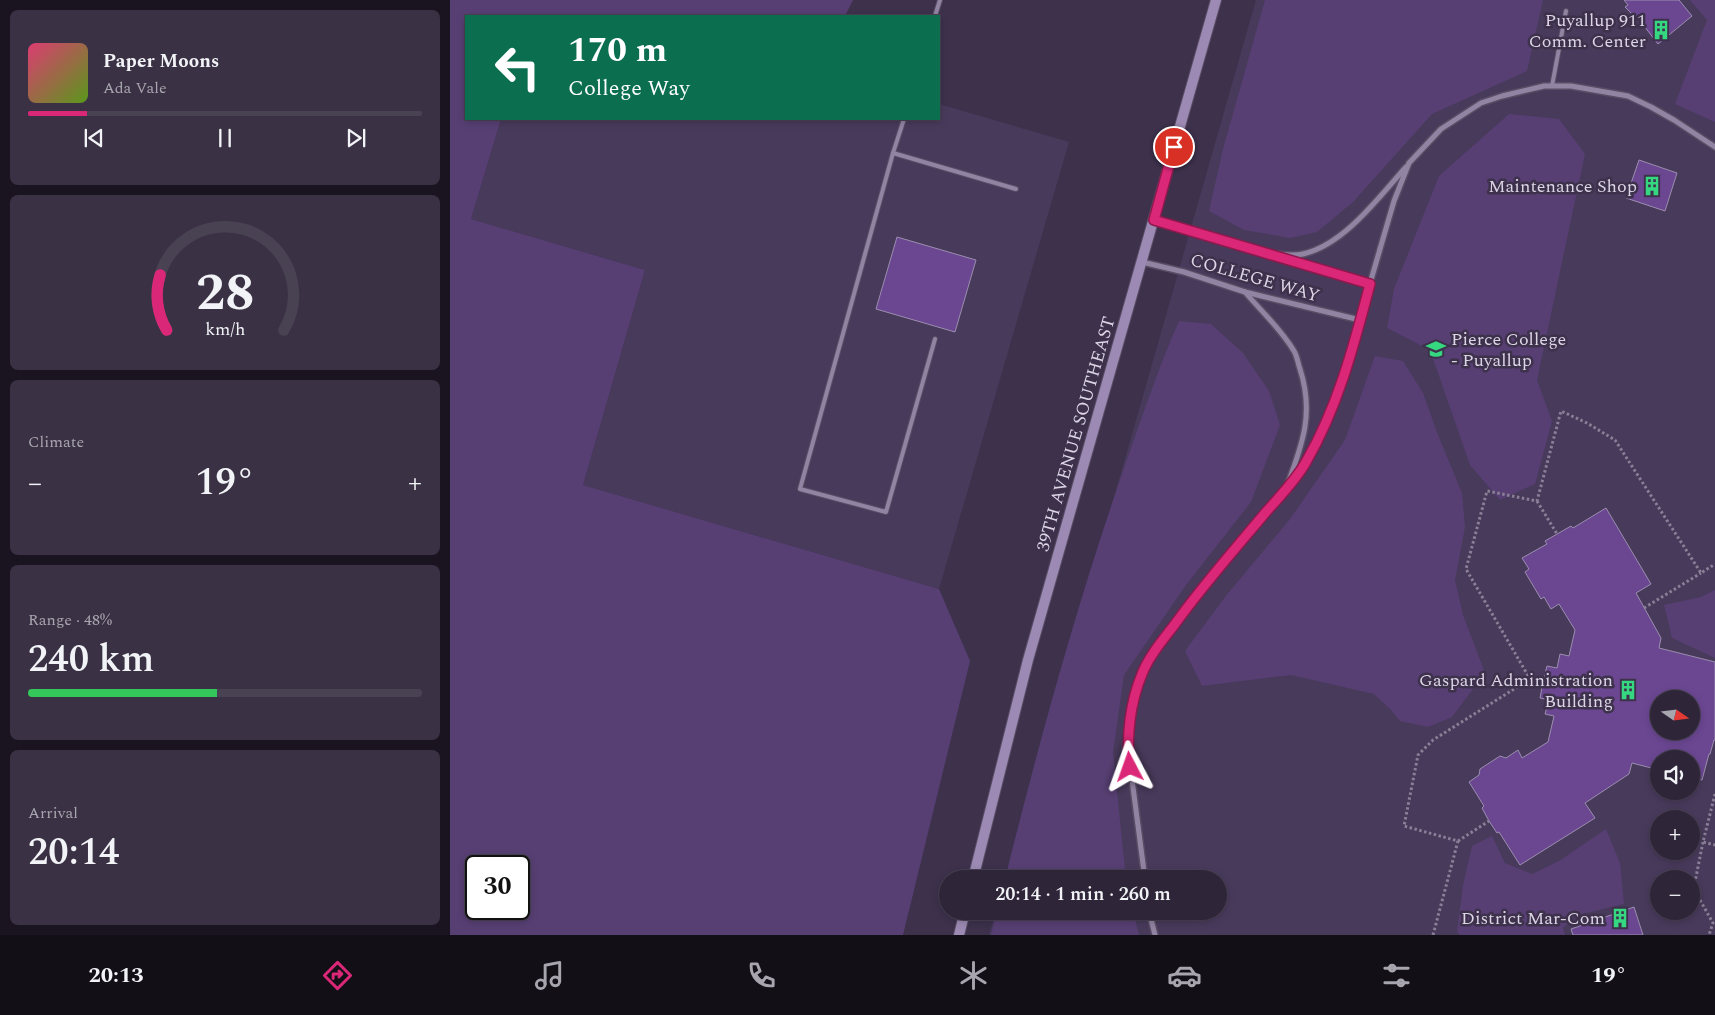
<!DOCTYPE html>
<meta charset="utf-8">
<style>
:root{--surface:#2e2539;--page:#3a3144;--text:#f1f3f6;--muted:#a7a5ae;--line:#494253;--accent:#db2777}
body{margin:0;font-family:Spectral,serif;background:var(--page);color:var(--text);height:100vh;display:flex;flex-direction:column;font-size:19px;white-space:nowrap}
*{box-sizing:border-box;margin:0}
p{font-size:16px;color:var(--muted)}
.icon{flex:none;width:28px;height:28px;fill:none;stroke:currentColor;stroke-width:2;stroke-linecap:round;stroke-linejoin:round}
.map{position:relative;flex:1;overflow:hidden}
.panel{display:flex;flex-direction:column;gap:10px;padding:10px;background:#19141f;width:450px}
.panel>*{flex:none}
.banner{position:absolute;left:15px;top:15px;width:475px;height:105px;border-radius:0px;box-shadow:0 2px 8px #0003,0 0 0 1px var(--line);background:#0b6e4f;color:#fff;overflow:hidden}
.needle{width:32px;rotate:104deg}
.controls{position:absolute;left:1200px;top:690px;display:grid;gap:10px}
.controls a{display:grid;place-items:center;width:50px;height:50px;border-radius:50%;background:var(--surface);box-shadow:0 2px 8px #0003,0 0 0 1px var(--line);font-size:25px}
.speed{position:absolute;left:15px;top:855px;display:flex;gap:10px;font-size:25px;font-weight:700;text-align:center}
.speed>*{display:grid;place-content:center;width:65px;height:65px;border-radius:50%;background:var(--surface);box-shadow:0 2px 8px #0003,0 0 0 1px var(--line);line-height:1}
.speed .limit{border:2px solid #111;border-radius:8px;background:#fff;color:#111}
.pin{position:absolute;display:grid;place-items:center;width:42px;height:42px;color:#fff;margin:-21px;border:2px solid #fff;border-radius:50%;box-shadow:0 1px 5px #0007}
.me{position:absolute;width:55px;margin:-28px;rotate:356deg;stroke-linejoin:round;filter:drop-shadow(0 0 4px #0008)}
.turn{display:flex;align-items:center;gap:18px;height:105px;padding:0 20px;font-size:22px}
.turn .icon{width:65px;height:65px;stroke-width:2.5}
.turn b{display:block;font-size:35px;line-height:42px}
.big{font-size:38px;font-weight:600;line-height:1.1}
.panel .widget{flex:1;display:flex;flex-direction:column;justify-content:center;gap:8px;min-width:0;padding:0 18px;border-radius:8px;background:var(--page)}
.panel .dial{align-items:center;gap:0}
.dial svg{height:130px;overflow:visible;fill:none;stroke:var(--line);stroke-width:7;stroke-linecap:round;text-anchor:middle}
.dial text{fill:var(--text);stroke:none}
.song{display:flex;align-items:center;gap:15px}
.cover{width:60px;height:60px;border-radius:8px;background:linear-gradient(135deg,hsl(340 70% 55%),hsl(90 70% 35%))}
.played{height:5px;border-radius:2px;background:linear-gradient(90deg,var(--accent) 15%,var(--line) 15%)}
.keys{display:flex;justify-content:space-around;direction:ltr}
.heat{display:flex;justify-content:space-between;align-items:center;font-size:28px;direction:ltr}
.charge{height:8px;border-radius:4px;background:linear-gradient(90deg,#34c759 48%,var(--line) 0)}
.trip{position:absolute;left:489px;top:870px;width:288px;height:50px;border-radius:25px;background:var(--surface);box-shadow:0 2px 8px #0003,0 0 0 1px var(--line);font-weight:600;line-height:50px;text-align:center}
.tab-bar{display:flex;height:80px;justify-content:space-around;align-items:center;background:#120f17;color:var(--muted)}
.tab-bar .icon{width:35px;height:35px}
.tab-bar .current{color:var(--accent)}
.tab-bar b{font-size:22px;color:var(--text)}
main{display:flex;flex:1;min-height:0}
.map>svg:first-child{display:block}
</style>
<main>
<section class="panel">
<div class="widget">
<div class="song"><i class="cover"></i><div><b>Paper Moons</b><p>Ada Vale</p></div></div>
<div class="played"></div>
<div class="keys"><svg class="icon" aria-label="previous" viewBox="0 0 24 24"><path d="M18 5L8 12l10 7zM5 5v14"/></svg><svg class="icon" aria-label="pause" viewBox="0 0 24 24"><path d="M8 5v14M16 5v14"/></svg><svg class="icon" aria-label="next" viewBox="0 0 24 24"><path d="M6 5l10 7-10 7zM19 5v14"/></svg></div>
</div>
<div class="widget dial"><svg viewBox="0 0 100 80">
<path d="M14 69A42 42 0 1 1 86 69"/>
<path d="M14 69A42 42 0 0 1 10 35" stroke="#db2777"/>
<text x="50" y="56" font-size="32" font-weight="700">28</text>
<text x="50" y="72" font-size="11">km/h</text>
</svg></div>
<div class="widget"><p>Climate</p>
<div class="heat"><a>−</a><b class="big">19°</b><a>+</a></div>
</div>
<div class="widget"><p>Range · 48%</p><b class="big">240 km</b><div class="charge"></div></div>
<div class="widget"><p>Arrival</p><b class="big">20:14</b></div>
</section>
<div class="map">
<svg width="1265" height="935" viewBox="0 0 1265 935">
<rect width="100%" height="100%" fill="#3d314c"/>
<g fill="#483a5b" fill-rule="evenodd">
<path d="M 806,0 L 1265,0 L 1265,935 L 539,935 L 546,911 L 768,911 L 768,879 L 555,879 ZM 1209,699 L 1241,699 L 1241,731 L 1209,731 ZM 1209,759 L 1241,759 L 1241,791 L 1209,791 ZM 1209,819 L 1241,819 L 1241,851 L 1209,851 ZM 1209,879 L 1241,879 L 1241,911 L 1209,911 Z"/>
<polygon points="489,104 619,142 489,589 133,485 195,270 21,219 51,119 489,119"/>
</g>
<g fill="#573f73" fill-rule="evenodd">
<path d="M 0,0 L 403,0 L 395,16 L 16,16 L 16,119 L 51,119 L 21,219 L 195,270 L 133,485 L 489,589 L 520,661 L 453,935 L 0,935 ZM 69,866 L 69,909 L 26,909 L 26,866 Z"/>
<polygon points="815,0 1093,0 1077,71 982,114 903,202 867,232 840,238 794,230 759,211 773,149"/>
<polygon points="1240,0 1265,0 1265,122 1225,104 1257,20"/>
<polygon points="1059,114 1109,119 1135,154 1087,380 1102,421 1085,484 1050,500 1020,465 980,350 937,328 944,289 989,176"/>
<path d="M 729,321 L 761,324 L 793,353 L 819,391 L 830,425 L 801,502 L 736,585 L 674,675 L 663,752 L 676,879 L 555,879 C 589,742 626,607 672,474 C 690,423 707,371 729,321 Z"/>
<polygon points="925,356 953,361 973,393 988,435 1012,493 1015,527 1005,580 1013,615 1035,673 1002,717 978,727 950,721 940,709 924,694 841,675 752,686 735,651 775,597 840,519 895,440"/>
<polygon points="1265,590 1265,658 1222,638 1214,605 1251,597"/>
<polygon points="1156,829 1170,863 1174,904 1124,916 1113,928 1115,935 1010,935 1007,932 1013,885 1022,846 1042,836 1055,863 1082,874 1109,861"/>
<polygon points="547,911 683,911 689,935 541,935"/>
</g>
<g fill="#6b4792" stroke="#9b8eae" fill-rule="evenodd">
<polygon points="1174,0 1229,0 1242,16 1208,44 1184,13 1182,14 1175,7 1178,5"/>
<polygon points="1189,160 1227,173 1215,211 1176,198"/>
<polygon points="447,237 526,260 505,332 426,309"/>
<path d="M 1156,508 L 1201,584 L 1186,593 L 1211,638 L 1209,648 L 1265,662 L 1265,740 L 1264,740 L 1260,754 L 1259,754 L 1252,780 L 1241,778 L 1241,759 L 1209,759 L 1209,770 L 1182,763 L 1179,774 L 1135,803 L 1145,818 L 1070,865 L 1049,832 L 1047,833 L 1039,821 L 1032,808 L 1034,806 L 1019,782 L 1029,775 L 1030,769 L 1050,756 L 1056,758 L 1068,750 L 1072,758 L 1098,742 L 1104,716 L 1095,714 L 1099,700 L 1090,698 L 1093,682 L 1097,666 L 1107,668 L 1110,654 L 1119,656 L 1125,630 L 1109,604 L 1101,609 L 1094,597 L 1091,599 L 1075,572 L 1079,569 L 1072,558 L 1097,544 L 1095,541 L 1121,526 L 1123,528 ZM 1209,699 L 1241,699 L 1241,731 L 1209,731 Z"/>
<polygon points="1184,907 1193,935 1123,935 1121,929"/>
</g>
<g fill="none" stroke-linecap="round" stroke-linejoin="round">
<defs>
<g id="service">
<polyline points="485,16 490,0"/>
<polyline points="1102,86 1116,11"/>
<polyline points="454,119 443,153 566,189"/>
<polyline points="443,153 350,489 436,512 485,339"/>
</g>
<g id="minor">
<polyline points="704,220 920,284"/>
<path d="M 826,254 C 835,255 844,256 853,254 C 894,245 929,197 956,167"/>
<polyline points="692,262 734,272 795,292 910,320"/>
<path d="M 795,292 C 811,311 831,329 844,351 C 847,356 848,363 850,369 C 864,412 853,443 838,483"/>
<polyline points="695,879 678,749 685,693 692,672 703,652 746,595 836,489 856,463 889,390 944,201 959,163 991,129 1031,103 1052,96 1094,86 1121,86 1178,96 1201,107 1224,120 1265,147"/>
<polyline points="699,911 705,935"/>
</g>
<g id="secondary">
<polyline points="523,879 578,660 766,0"/>
<polyline points="509,935 515,911"/>
</g>
</defs>
<use href="#service" stroke="#584d64" stroke-width="6"/>
<use href="#minor" stroke="#584d64" stroke-width="8"/>
<use href="#secondary" stroke="#584d64" stroke-width="12"/>
<g stroke="#897f96" stroke-width="3" stroke-dasharray="2.5 2.5" stroke-linecap="butt">
<polyline points="1087,501 1107,534"/>
<polyline points="1194,608 1251,573"/>
<polyline points="1080,679 1093,682"/>
<polyline points="1265,794 1253,842 1265,845"/>
<polyline points="1008,841 1039,821"/>
<polyline points="1253,842 1245,882 1246,893 1263,923 1259,935"/>
<polyline points="983,935 1008,841 954,826 968,755 983,740 1080,679 1016,569 1037,491 1087,501 1111,411 1137,423 1165,440 1251,573 1265,564"/>
</g>
<use href="#service" stroke="#9184a3" stroke-width="4"/>
<use href="#minor" stroke="#9184a3" stroke-width="5"/>
<use href="#secondary" stroke="#9c8ab4" stroke-width="10"/>
</g>
<g fill="none" stroke-linecap="round" stroke-linejoin="round">
<defs>
<path id="route" d="M 680,767 C 676,737 680,703 692,674 C 699,656 713,640 725,624 C 753,585 785,549 816,512 C 830,496 846,480 856,462 C 888,407 904,345 920,284 L 704,220 L 724,147"/>
</defs>
<use href="#route" stroke="#8e194d" stroke-width="12"/>
<use href="#route" stroke="#db2777" stroke-width="9"/>
</g>
<defs>
<symbol id="building-bare" viewBox="-9 -9 18 18"><path d="M-4-6H4V6H1V3H-1V6H-4ZM-2.5-4.3h1.7v1.8h-1.7ZM.8-4.3h1.7v1.8H.8ZM-2.5-1h1.7V.8h-1.7ZM.8-1h1.7V.8H.8Z" fill="#35d881" stroke="#3d314c" stroke-width="2.5" paint-order="stroke"/></symbol>
<symbol id="university-bare" viewBox="-9 -9 18 18"><path d="M0-5L7-2L0 1L-7-2ZM-4 1L0 2.5L4 1V4Q0 6-4 4Z" fill="#35d881" stroke="#3d314c" stroke-width="2.5" paint-order="stroke"/></symbol>
</defs>
<g fill-rule="evenodd">
<use href="#building-bare" x="1197" y="16" width="28" height="28"/>
<use href="#building-bare" x="1188" y="172" width="28" height="28"/>
<use href="#university-bare" x="972" y="335" width="28" height="28"/>
<use href="#building-bare" x="1164" y="676" width="28" height="28"/>
<use href="#building-bare" x="1156" y="904" width="28" height="28"/>
</g>
<g text-anchor="middle" dominant-baseline="central" stroke-width="5" stroke-linejoin="round" paint-order="stroke">
<g font-size="18" fill="#dcd5e6" stroke="#3d314c" text-anchor="end">
<text x="1196" y="20">Puyallup 911<tspan x="1196" dy="21">Comm. Center</tspan></text>
<text x="1187" y="186">Maintenance Shop</text>
<text x="1001" y="339" text-anchor="start">Pierce College<tspan x="1001" dy="21">- Puyallup</tspan></text>
<text x="1163" y="680">Gaspard Administration<tspan x="1163" dy="21">Building</tspan></text>
<text x="1155" y="918">District Mar-Com</text>
</g>
<g font-size="18" fill="#dcd5e6" stroke="#3d314c">
<text transform="translate(805 278) rotate(16)">COLLEGE WAY</text>
<text transform="translate(626 434) rotate(-74)">39TH AVENUE SOUTHEAST</text>
</g>
</g>
</svg>
<div class="controls">
<a><svg class="needle" viewBox="-14 -14 28 28"><path d="M0-13l5 13h-10z" fill="#e53935"/><path d="M0 13l5-13h-10z" fill="#a7a5ae"/></svg></a>
<a><svg class="icon" aria-label="sound" viewBox="0 0 24 24"><path d="M4 9h4l5-4v14l-5-4H4zM17 9q2 3 0 6"/></svg></a>
<a>+</a>
<a>−</a>
</div>
<div class="speed"><div class="limit">30</div></div>
<div class="pin" style="left:724px;top:147px;background:#d93025"><svg class="icon" aria-label="arrive" viewBox="0 0 24 24"><path d="M6 21V4h12l-3 4 3 4H6"/></svg></div>
<svg class="me" style="left:680px;top:767px" viewBox="-20 -20 40 40"><path d="M0-17L14 15 0 8-14 15z" fill="#db2777" stroke="#fff" stroke-width="4"/></svg>
<div class="trip">20:14 · 1 min · 260 m</div>
<div class="banner">
<div class="turn"><svg class="icon" aria-label="left" viewBox="0 0 24 24"><path d="M17 20v-9H6M10 6l-5 5 5 5"/></svg><div><b>170 m</b>College Way</div></div>
</div>
</div>
</main>
<nav class="tab-bar">
<b>20:13</b>
<svg class="icon current" aria-label="directions" viewBox="0 0 24 24"><path d="M12 3l9 9-9 9-9-9zM9 14v-3h6M13 9l2 2-2 2"/></svg>
<svg class="icon" aria-label="music" viewBox="0 0 24 24"><path d="M9 18V5l10-2v13"/><circle cx="6" cy="18" r="3"/><circle cx="16" cy="16" r="3"/></svg>
<svg class="icon" aria-label="phone" viewBox="0 0 24 24"><path d="M5 4h4l2 5-3 2q2 4 5 5l2-3 5 2v4C11 20 4 13 5 4z"/></svg>
<svg class="icon" aria-label="climate" viewBox="0 0 24 24"><path d="M12 3v18M4 7l16 10M4 17L20 7"/></svg>
<svg class="icon" aria-label="car" viewBox="0 0 24 24"><path d="M5 17H2v-5l4-1 3-4h7l3 4 3 1v5h-3M9 17h6M6 11h13"/><circle cx="7" cy="17" r="2"/><circle cx="17" cy="17" r="2"/></svg>
<svg class="icon" aria-label="filters" viewBox="0 0 24 24"><path d="M4 7h16M4 17h16"/><circle cx="9" cy="7" r="2"/><circle cx="15" cy="17" r="2"/></svg>
<b>19°</b>
</nav>
